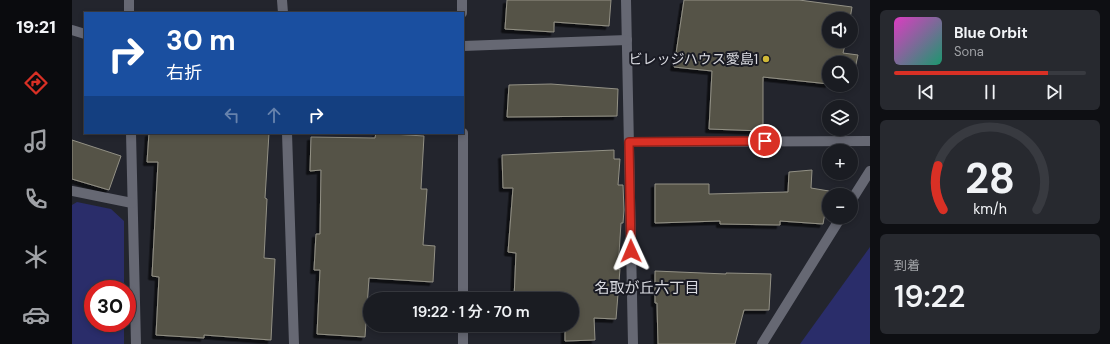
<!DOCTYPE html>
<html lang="ja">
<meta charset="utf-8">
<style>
:root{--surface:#1a1c22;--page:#27292f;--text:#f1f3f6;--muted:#9fa1a5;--line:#383a40;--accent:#d93025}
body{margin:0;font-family:"DM Sans","Noto Sans JP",sans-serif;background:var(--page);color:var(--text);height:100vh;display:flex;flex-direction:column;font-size:15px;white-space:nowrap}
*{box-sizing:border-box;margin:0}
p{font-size:13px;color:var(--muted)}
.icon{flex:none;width:22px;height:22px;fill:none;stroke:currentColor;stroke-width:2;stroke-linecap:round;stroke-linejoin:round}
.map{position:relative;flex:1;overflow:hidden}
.details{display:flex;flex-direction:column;gap:10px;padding:10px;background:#0e0f13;width:240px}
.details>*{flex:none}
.banner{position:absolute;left:12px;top:12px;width:380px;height:122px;border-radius:0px;box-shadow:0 2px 6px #0003,0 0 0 1px var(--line);background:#1a4fa0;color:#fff;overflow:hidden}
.tools{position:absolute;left:750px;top:12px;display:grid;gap:8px}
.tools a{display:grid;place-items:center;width:36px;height:36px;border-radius:50%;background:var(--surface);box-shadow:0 2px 6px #0003,0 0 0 1px var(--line);font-size:20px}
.speed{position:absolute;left:12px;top:280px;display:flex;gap:8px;font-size:20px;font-weight:700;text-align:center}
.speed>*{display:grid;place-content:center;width:52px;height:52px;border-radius:50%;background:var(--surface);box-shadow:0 2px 6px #0003,0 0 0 1px var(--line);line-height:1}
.speed .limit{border:6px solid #d22;background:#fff;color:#111}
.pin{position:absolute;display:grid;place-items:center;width:34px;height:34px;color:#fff;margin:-17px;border:2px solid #fff;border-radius:50%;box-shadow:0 1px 4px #0007}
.me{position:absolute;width:44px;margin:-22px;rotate:359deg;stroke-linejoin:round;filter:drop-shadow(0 0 3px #0008)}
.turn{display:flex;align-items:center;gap:14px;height:84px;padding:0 16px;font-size:18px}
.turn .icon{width:52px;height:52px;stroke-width:2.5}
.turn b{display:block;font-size:28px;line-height:34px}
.lanes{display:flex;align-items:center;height:38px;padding:0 16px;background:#0003;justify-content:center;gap:20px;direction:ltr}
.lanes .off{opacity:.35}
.big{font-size:30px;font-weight:600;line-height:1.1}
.details .tile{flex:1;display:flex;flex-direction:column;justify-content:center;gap:6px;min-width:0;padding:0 14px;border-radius:6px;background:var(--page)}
.details .dial{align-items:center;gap:0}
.dial svg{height:104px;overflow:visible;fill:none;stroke:var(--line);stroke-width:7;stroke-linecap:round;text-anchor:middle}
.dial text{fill:var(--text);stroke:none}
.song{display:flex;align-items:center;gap:12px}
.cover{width:48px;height:48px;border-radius:6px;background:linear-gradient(135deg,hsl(310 70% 55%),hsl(160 70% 35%))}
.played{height:4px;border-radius:2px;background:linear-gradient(90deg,var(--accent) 80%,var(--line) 80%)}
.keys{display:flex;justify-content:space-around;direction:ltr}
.trip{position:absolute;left:291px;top:292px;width:216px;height:40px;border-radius:20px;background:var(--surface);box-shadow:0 2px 6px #0003,0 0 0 1px var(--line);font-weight:600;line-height:40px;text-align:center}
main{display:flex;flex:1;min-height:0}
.dock{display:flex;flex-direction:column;width:72px;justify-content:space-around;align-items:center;background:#0a0b0e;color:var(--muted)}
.dock .icon{width:28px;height:28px}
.dock .active{color:var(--accent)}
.dock b{font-size:18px;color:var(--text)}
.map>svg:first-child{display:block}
</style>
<main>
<nav class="dock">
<b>19:21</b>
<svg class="icon active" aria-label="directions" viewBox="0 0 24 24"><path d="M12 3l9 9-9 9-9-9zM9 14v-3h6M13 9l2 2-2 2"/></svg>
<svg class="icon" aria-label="music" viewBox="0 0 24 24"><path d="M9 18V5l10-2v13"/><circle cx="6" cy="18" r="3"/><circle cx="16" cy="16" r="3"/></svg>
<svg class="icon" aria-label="phone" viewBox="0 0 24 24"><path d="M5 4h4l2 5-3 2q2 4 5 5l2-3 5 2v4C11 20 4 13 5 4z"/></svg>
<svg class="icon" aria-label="climate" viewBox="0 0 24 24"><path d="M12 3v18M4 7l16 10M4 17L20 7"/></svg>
<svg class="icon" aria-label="car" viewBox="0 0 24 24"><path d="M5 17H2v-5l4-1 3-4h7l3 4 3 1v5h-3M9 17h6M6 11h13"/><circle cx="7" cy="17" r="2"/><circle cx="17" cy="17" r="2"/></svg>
</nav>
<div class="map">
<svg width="798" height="344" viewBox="0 0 798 344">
<defs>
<filter id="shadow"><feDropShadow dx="-3.5" dy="3.5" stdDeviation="0" flood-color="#0009"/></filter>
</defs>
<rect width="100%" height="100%" fill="#23252d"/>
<g fill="#2a2d6a">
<polygon points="5,202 39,209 52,221 52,289 21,289 21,323 52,323 52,344 0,344 0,205"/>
<polygon points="798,247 798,344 728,344"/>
</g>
<g fill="#545247" stroke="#939185" filter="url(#shadow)">
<polygon points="435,0 539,0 537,26 482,22 482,32 433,29"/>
<polygon points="612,0 727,0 780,7 778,19 757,19 757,41 774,41 771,53 786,55 779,87 764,85 779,85 779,63 757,63 757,84 691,77 691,131 637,129 640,71 602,67"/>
<polygon points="479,84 546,89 545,116 435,117 437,85"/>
<polygon points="77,133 197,133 193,198 195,199 192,258 203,259 199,340 132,335 132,338 84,335 87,277 80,276 86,162 75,162"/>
<polygon points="304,133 352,136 349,189 355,189 351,245 363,246 361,282 297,278 293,337 245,334 248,270 242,270 244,234 248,234 249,170 238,171 239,137 303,138"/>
<polygon points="0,140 49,156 37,190 0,179"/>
<polygon points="542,150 542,159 548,159 546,185 551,185 552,210 551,223 549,223 546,269 548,269 544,319 522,318 523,340 493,341 493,325 500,325 500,299 442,299 444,253 436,252 441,188 431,188 430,155"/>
<polygon points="740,170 739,188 757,191 751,224 708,221 708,225 648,224 648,221 583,223 583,184 637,184 637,194 716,192 717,172"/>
<polygon points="583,271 654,274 654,273 699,274 697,310 672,310 663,344 586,344 585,303 583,303"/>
</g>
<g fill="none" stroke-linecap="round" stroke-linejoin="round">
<g stroke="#666873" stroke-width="10">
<polyline points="57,0 57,13"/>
<polyline points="210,0 211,13"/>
<polyline points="554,0 561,344"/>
<polyline points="0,30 13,34"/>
<polyline points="391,46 555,40"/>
<polyline points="59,133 64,344"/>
<polyline points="215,133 222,344"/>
<polyline points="557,142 798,141"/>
<polyline points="0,191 60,203"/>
<polyline points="779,201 798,171"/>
<polyline points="690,344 769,217"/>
</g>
<g stroke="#666873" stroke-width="10">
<polyline points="390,0 390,13"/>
<polyline points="391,133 391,299"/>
<polyline points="391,325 391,344"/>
</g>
</g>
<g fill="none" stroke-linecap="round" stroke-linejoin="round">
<defs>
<polyline id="route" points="559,251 557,142 693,141"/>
</defs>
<use href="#route" stroke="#8d1f18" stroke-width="10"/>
<use href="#route" stroke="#d93025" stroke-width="7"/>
</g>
<circle fill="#d0b837" stroke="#1a1b24" stroke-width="1.5" cx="694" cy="59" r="4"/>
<g text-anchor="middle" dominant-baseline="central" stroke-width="4" stroke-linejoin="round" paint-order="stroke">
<g font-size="14" fill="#d9dae0" stroke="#1a1b24" text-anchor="end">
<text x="686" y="59">ビレッジハウス愛島1</text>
</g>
<g font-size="15" fill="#d9dae0" stroke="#1a1b24">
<text x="575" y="288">名取が丘六丁目</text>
</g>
</g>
</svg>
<div class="tools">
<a><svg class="icon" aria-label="sound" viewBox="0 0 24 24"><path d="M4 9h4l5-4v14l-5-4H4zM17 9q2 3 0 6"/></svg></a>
<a><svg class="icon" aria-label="search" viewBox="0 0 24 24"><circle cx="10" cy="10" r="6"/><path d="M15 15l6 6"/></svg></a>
<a><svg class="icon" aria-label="layers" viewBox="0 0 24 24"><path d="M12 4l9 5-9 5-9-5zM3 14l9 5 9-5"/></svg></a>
<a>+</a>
<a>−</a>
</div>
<div class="speed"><div class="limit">30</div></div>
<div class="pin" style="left:693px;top:141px;background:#d93025"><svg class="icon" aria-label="arrive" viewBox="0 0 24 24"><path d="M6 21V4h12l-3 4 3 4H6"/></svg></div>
<svg class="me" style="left:559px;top:251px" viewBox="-20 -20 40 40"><path d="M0-17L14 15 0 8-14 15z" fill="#d93025" stroke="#fff" stroke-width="4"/></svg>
<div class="trip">19:22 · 1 分 · 70 m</div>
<div class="banner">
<div class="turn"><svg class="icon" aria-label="right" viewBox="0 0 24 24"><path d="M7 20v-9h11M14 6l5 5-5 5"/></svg><div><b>30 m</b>右折</div></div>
<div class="lanes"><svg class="icon off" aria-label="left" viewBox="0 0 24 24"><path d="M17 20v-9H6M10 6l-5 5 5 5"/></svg><svg class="icon off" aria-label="ahead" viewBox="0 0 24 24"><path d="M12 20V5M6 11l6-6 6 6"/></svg><svg class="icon" aria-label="right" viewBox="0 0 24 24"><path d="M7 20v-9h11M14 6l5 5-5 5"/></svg></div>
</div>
</div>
<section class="details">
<div class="tile">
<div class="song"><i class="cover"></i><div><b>Blue Orbit</b><p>Sona</p></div></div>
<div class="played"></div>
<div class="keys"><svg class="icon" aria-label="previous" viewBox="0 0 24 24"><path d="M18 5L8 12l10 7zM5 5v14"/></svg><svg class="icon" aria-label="pause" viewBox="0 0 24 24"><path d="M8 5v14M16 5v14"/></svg><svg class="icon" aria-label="next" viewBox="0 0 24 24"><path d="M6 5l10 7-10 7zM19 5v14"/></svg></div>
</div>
<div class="tile dial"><svg viewBox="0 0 100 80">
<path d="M14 69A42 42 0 1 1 86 69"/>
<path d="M14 69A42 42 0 0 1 10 35" stroke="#d93025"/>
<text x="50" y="56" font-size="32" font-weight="700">28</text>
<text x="50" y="72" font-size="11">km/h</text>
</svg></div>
<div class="tile"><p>到着</p><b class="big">19:22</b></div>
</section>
</main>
